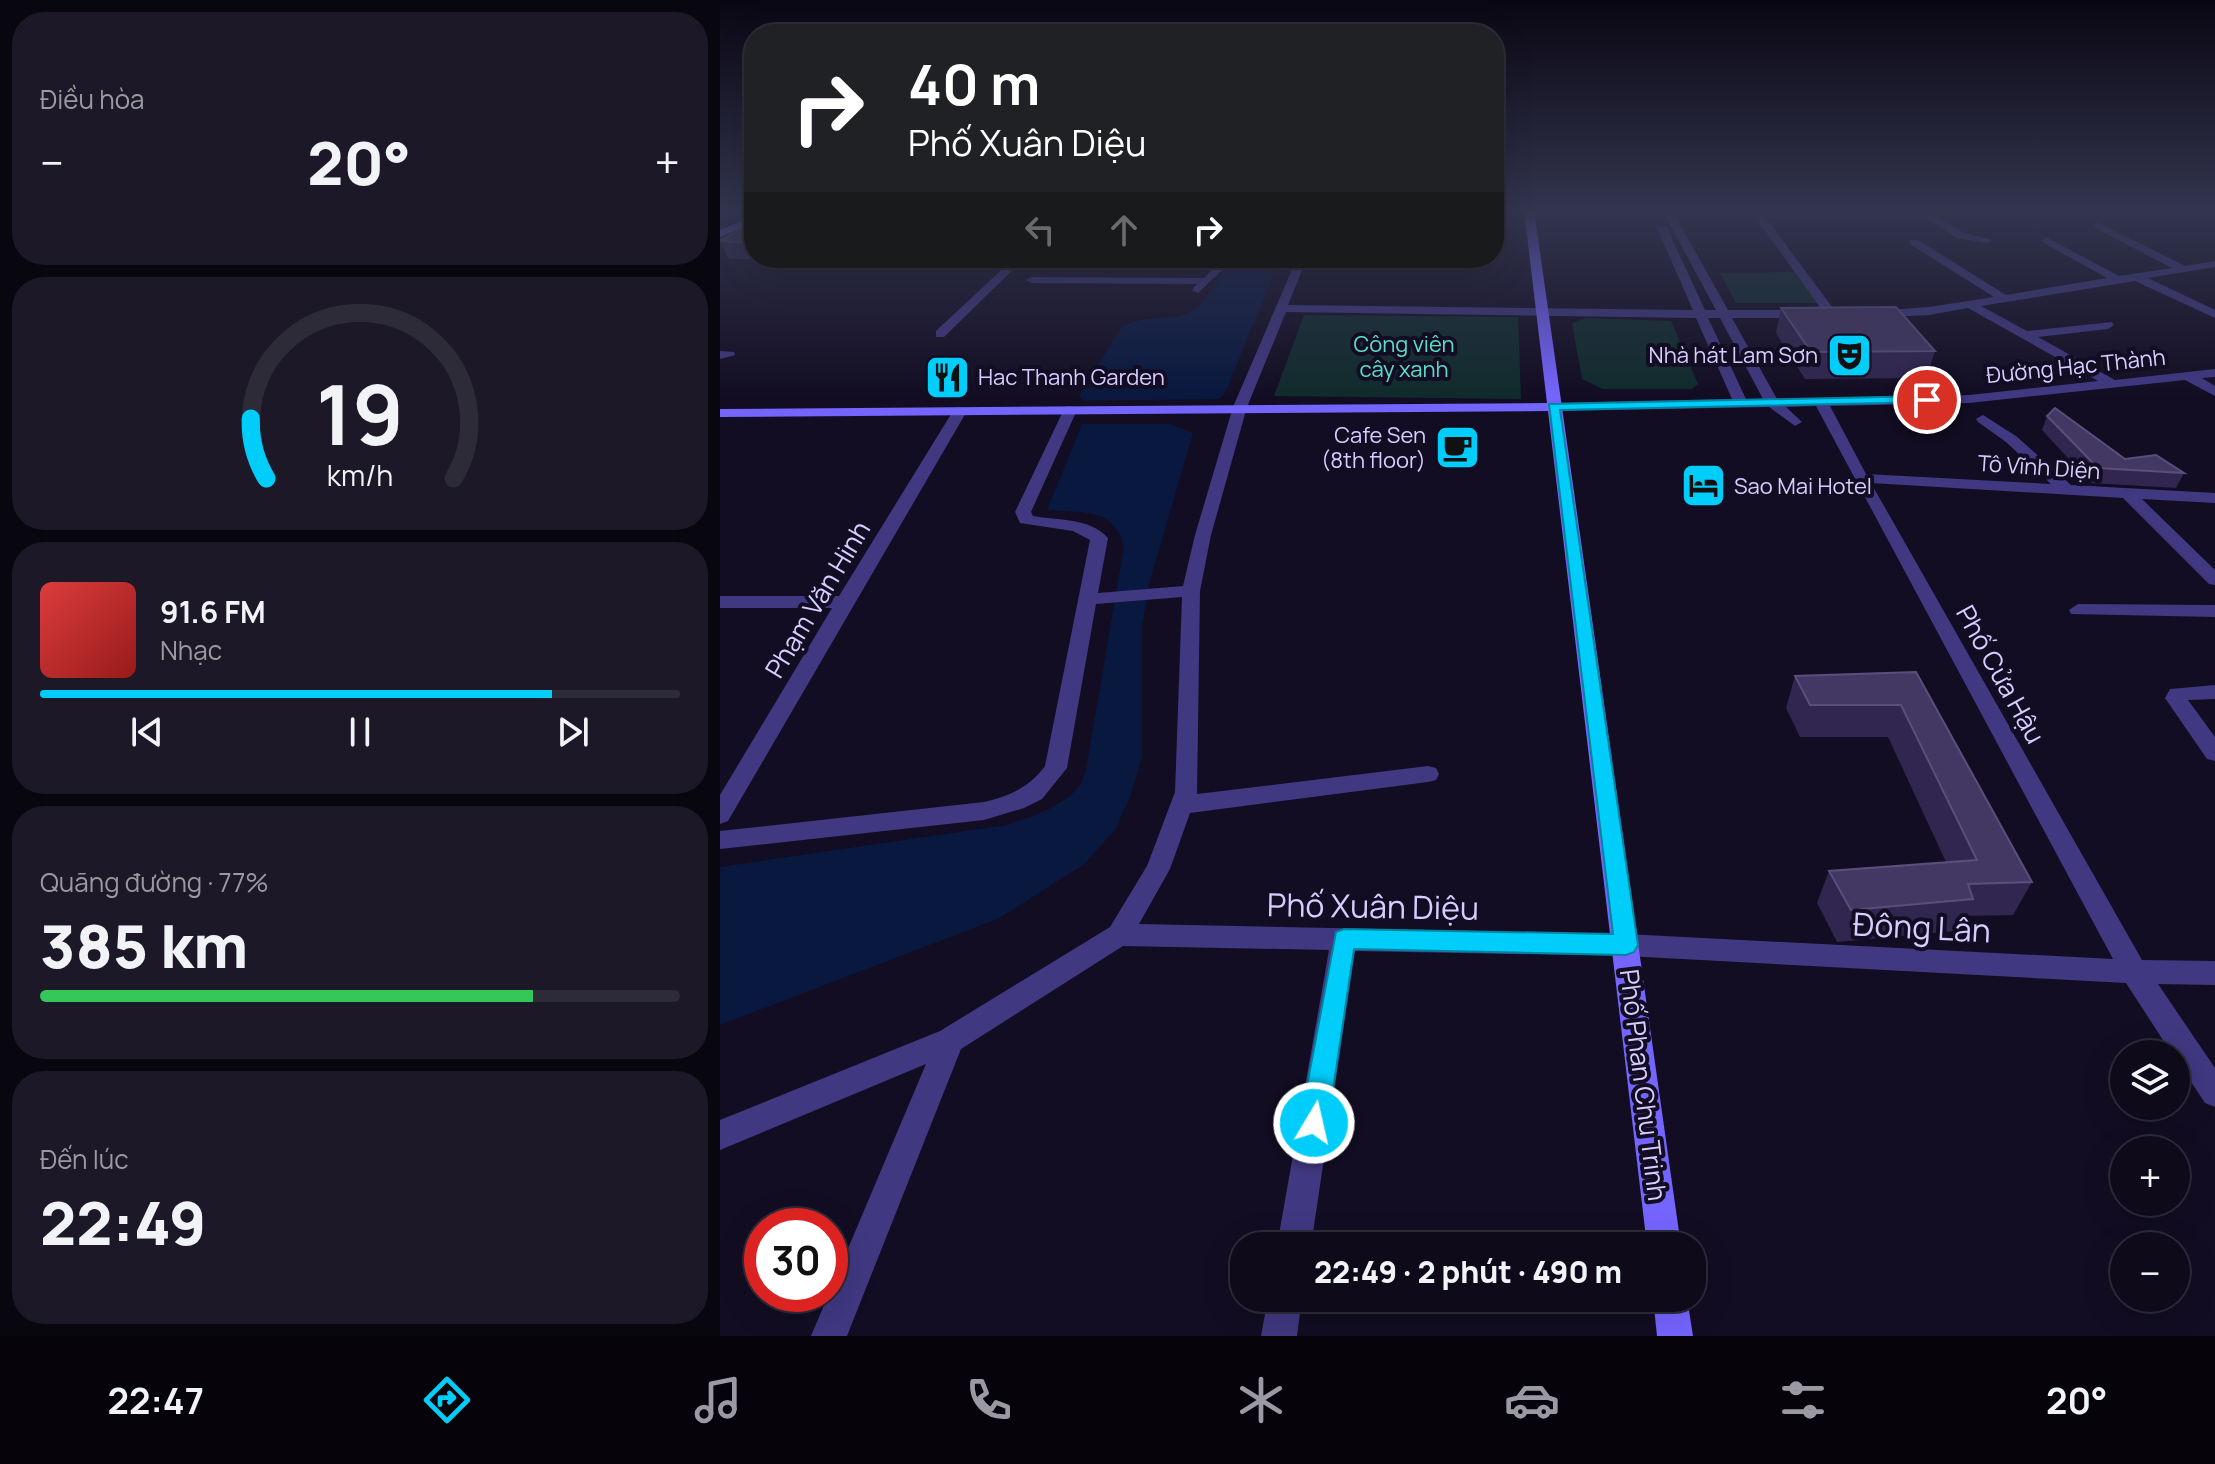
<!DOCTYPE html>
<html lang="vi">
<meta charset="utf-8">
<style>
:root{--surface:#0e0a1a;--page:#1c1827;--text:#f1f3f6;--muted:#9b9aa2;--line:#2e2b39;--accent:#00cdf9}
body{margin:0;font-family:Manrope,sans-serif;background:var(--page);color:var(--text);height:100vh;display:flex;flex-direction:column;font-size:30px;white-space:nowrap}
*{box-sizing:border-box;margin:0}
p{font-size:26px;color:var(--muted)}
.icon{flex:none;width:44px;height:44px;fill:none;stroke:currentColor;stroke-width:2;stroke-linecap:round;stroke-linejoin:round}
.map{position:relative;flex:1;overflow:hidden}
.details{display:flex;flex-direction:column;gap:12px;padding:12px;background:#08060e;width:720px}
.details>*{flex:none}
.banner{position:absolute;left:24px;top:24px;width:760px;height:244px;border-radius:32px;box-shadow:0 8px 32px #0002,0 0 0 2px var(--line);background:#202124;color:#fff;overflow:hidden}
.tools{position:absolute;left:1390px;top:1040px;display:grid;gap:16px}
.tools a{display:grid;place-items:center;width:80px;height:80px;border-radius:50%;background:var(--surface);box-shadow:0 8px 32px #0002,0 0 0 2px var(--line);font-size:40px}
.speed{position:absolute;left:24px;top:1208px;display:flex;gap:16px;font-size:40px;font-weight:700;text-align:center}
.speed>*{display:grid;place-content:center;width:104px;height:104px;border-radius:50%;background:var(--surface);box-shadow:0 8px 32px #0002,0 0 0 2px var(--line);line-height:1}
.speed .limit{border:12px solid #d22;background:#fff;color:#111}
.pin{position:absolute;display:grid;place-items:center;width:68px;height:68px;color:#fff;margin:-34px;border:4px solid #fff;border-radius:50%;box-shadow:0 2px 8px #0007}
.me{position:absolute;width:88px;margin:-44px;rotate:9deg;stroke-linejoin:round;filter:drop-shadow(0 0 6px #0008)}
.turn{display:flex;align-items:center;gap:28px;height:168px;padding:0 32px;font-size:36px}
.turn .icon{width:104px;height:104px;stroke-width:2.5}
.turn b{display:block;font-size:56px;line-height:68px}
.lanes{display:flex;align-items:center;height:76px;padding:0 32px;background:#0003;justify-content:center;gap:40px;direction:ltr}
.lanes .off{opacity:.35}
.big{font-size:60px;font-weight:800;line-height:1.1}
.details .widget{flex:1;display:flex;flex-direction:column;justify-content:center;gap:12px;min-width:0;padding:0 28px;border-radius:32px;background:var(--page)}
.details .dial{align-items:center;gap:0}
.dial svg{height:208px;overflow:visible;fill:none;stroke:var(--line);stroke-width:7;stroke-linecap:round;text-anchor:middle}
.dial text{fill:var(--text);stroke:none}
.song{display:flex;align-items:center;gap:24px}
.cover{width:96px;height:96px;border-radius:12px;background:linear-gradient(135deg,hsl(0 70% 55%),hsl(0 70% 35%))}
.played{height:8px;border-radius:4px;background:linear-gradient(90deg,var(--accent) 80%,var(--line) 80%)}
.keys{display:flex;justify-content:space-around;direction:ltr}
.heat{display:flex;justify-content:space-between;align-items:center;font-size:44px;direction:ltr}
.charge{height:12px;border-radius:6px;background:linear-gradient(90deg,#34c759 77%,var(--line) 0)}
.trip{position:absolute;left:510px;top:1232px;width:476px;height:80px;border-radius:32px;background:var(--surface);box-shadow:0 8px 32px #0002,0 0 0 2px var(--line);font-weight:800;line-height:80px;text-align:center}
.menu{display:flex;height:128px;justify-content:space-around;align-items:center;background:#06040a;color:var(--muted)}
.menu .icon{width:56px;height:56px}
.menu .current{color:var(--accent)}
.menu b{font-size:36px;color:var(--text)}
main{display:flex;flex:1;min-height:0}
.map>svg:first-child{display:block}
</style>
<main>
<section class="details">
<div class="widget"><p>Điều hòa</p>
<div class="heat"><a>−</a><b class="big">20°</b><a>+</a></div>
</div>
<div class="widget dial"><svg viewBox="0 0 100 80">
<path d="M14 69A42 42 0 1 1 86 69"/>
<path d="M14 69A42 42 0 0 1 8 46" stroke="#00cdf9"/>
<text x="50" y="56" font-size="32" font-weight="700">19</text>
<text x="50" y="72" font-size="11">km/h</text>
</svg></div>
<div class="widget">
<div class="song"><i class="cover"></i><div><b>91.6 FM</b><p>Nhạc</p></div></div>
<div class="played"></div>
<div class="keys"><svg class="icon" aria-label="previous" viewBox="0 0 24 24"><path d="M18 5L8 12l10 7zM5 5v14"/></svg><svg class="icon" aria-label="pause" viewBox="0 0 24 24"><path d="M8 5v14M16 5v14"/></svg><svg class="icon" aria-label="next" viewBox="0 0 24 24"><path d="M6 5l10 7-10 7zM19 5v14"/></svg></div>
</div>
<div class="widget"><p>Quãng đường · 77%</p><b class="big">385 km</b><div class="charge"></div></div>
<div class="widget"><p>Đến lúc</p><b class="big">22:49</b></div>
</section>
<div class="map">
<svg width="1495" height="1336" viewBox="0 0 1495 1336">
<rect width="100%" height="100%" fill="#120d22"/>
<g fill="#102b2c">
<polygon points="1077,272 1099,303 1016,303 1000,273"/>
<polygon points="584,315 798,317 801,399 554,396"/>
<polygon points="866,318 951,321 978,384 972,389 883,389 862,379 852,323"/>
</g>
<g fill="#09183f">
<path d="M 511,258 L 560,258 L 506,391 L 499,399 L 364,401 L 359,396 L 400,329 C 421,311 459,326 479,306 C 492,294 501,273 511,258 Z"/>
<path d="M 362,424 L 450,424 L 473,433 L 429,584 L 422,627 L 422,757 L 410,797 L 395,830 L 364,864 L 280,918 L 0,1025 L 0,867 L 287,825 C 312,816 346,807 361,783 C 365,777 366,766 368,758 L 404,546 C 392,506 364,514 327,510 Z"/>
</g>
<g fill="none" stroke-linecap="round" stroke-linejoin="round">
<g fill="#403881" fill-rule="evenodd">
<path d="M 942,210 L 952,210 L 1008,310 L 1087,310 L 1093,314 L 1087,318 L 1012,318 L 1057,399 L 1249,395 L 1378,381 L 1248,308 L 1209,315 L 1151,318 L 1151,312 L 1155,311 L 1209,307 L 1274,297 L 1190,244 L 1190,240 L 1198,240 L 1286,295 L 1387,278 L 1322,242 L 1321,240 L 1326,237 L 1399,276 L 1452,268 L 1373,227 L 1377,222 L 1465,266 L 1495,261 L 1495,267 L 1428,278 L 1495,310 L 1495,318 L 1415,281 L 1261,306 L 1307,331 L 1392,322 L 1394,325 L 1388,329 L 1318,337 L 1395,380 L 1495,369 L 1495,377 L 1482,378 L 1495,386 L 1495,396 L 1465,380 L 1249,403 L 1110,406 L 1146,474 L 1331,484 L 1286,442 L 1258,422 L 1256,419 L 1263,415 L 1296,436 L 1351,485 L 1495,493 L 1495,503 L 1422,499 L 1495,570 L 1495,585 L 1489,584 L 1403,498 L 1151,483 L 1422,960 L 1495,961 L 1495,985 L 1438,984 L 1495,1068 L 1495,1107 L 1485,1103 L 1456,1059 L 1456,1054 L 1452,1054 L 1406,983 L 906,956 L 635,951 L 591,1246 L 557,1246 L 609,950 L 403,946 L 241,1049 L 127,1336 L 91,1336 L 206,1064 L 0,1150 L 0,1120 L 220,1031 L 390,927 L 427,866 L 455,792 L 462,597 L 376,604 L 347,768 L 322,799 L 304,808 L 264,820 L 0,849 L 0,831 L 264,802 C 289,796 309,788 325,766 L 370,540 L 353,531 L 300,523 L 295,512 L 345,407 L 350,406 L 357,410 L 311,512 L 313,516 C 338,521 369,517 388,538 L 378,593 L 463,586 L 475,535 L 513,407 L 577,258 L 587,258 L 568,305 L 973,310 L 937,228 L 942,225 L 947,228 L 985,310 L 996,310 ZM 566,312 L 976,318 L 1012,399 L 833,403 L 826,407 L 833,411 L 1049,407 L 1075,426 L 1082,422 L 1066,407 L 1096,406 L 1393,959 L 906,934 L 419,924 L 450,869 L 470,813 L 708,782 L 716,780 L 719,774 L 716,768 L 708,766 L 477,794 L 480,591 L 491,535 L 527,407 ZM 988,318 L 1000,318 L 1043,399 L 1026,399 Z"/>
<polygon points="1030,210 1040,210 1118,315 1118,321 1110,321"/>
<polygon points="1196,210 1207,210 1244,233 1273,240 1268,243 1237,238 1205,217 1049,217 1044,214 1049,211"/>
<polygon points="294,258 305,258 224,337 216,337 216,331"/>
<polygon points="504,258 515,258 478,293 472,290 477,284 312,283 306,280 312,277 484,278"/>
<polygon points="0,351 14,352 15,355 0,359"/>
<polygon points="240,407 247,411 8,821 0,824 0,795 112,608 0,608 0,596 119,596 233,411"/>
<polygon points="1358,604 1495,605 1495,617 1351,614 1349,610"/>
<polygon points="1495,685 1495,699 1468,700 1495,737 1495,761 1487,759 1445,698 1450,689"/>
<polygon points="548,1298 582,1298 577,1336 541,1336"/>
</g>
<g fill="#7565ff" fill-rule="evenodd">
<polygon points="804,210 814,210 961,1246 927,1246 828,411 0,417 0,409 827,403"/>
<polygon points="34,216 34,223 0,237 0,230"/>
<polygon points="933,1298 967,1298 973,1336 937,1336"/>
</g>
</g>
<g fill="#312650">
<polygon points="34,221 34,258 52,258 49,260 9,259 0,241"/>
<polygon points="1061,308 1215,351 1206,378 1085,379 1056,333"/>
<polygon points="1327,416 1405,459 1464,473 1456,488 1371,483 1322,430"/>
<polygon points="1196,672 1312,882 1293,915 1244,916 1236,931 1117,942 1097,903 1109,871 1226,862 1168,737 1080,737 1066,708 1075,676"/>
</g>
<g fill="#433863" stroke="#5a4f7b" stroke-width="2">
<polygon points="34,221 34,243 0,241"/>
<polygon points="1176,307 1215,351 1091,352 1061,308"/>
<polygon points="1335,408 1405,459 1436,455 1464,473 1378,468 1327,416"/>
<polygon points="1196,672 1312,882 1248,884 1253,899 1131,910 1109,871 1257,860 1181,705 1090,705 1075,676"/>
</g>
<linearGradient id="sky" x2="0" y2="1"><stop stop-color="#0a0713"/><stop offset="0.53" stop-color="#33354f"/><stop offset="1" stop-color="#33354f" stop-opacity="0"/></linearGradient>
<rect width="1495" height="397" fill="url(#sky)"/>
<polygon fill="#00cdf9" stroke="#0085a2" stroke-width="2" points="1207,396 1212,397 1212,402 840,410 918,945 914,952 906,955 634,949 608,1123 604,1133 594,1137 584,1133 580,1123 616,932 624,929 893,934 829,404"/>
<defs>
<symbol id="theatre-square" viewBox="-11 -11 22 22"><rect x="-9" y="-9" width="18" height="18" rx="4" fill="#00cdf9" stroke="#120d22"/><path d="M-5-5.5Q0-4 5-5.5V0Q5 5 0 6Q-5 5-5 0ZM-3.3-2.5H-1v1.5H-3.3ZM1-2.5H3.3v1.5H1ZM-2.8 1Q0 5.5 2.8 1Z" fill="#111"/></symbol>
<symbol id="restaurant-square" viewBox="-11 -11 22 22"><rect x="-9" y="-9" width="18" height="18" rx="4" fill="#00cdf9" stroke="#120d22"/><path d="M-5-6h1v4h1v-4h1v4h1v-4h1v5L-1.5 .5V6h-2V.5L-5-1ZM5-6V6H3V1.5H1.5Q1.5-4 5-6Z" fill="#111"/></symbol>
<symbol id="cafe-square" viewBox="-11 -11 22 22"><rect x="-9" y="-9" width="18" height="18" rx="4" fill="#00cdf9" stroke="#120d22"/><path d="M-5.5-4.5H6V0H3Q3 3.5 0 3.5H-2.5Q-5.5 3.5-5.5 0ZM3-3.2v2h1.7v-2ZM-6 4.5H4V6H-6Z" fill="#111"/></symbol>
<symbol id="hotel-square" viewBox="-11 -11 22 22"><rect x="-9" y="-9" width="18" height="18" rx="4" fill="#00cdf9" stroke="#120d22"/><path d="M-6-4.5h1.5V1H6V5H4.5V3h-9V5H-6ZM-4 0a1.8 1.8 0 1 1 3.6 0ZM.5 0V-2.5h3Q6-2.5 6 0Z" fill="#111"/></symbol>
</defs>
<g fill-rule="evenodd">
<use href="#theatre-square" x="1104" y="330" width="51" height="51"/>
<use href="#restaurant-square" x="202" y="352" width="51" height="51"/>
<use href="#cafe-square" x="712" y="422" width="51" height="51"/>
<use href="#hotel-square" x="958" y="460" width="51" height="51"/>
</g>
<g text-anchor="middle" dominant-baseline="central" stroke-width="8" stroke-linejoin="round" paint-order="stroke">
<g font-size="22" fill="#59e0c8" stroke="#120d22">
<text x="684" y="344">Công viên<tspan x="684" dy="25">cây xanh</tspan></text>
</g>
<g font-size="22" fill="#d7ceff" stroke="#120d22" text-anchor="end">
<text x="1098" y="355">Nhà hát Lam Sơn</text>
<text x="258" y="377" text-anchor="start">Hac Thanh Garden</text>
<text x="706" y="435">Cafe Sen<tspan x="706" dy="25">(8th floor)</tspan></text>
<text x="1014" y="486" text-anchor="start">Sao Mai Hotel</text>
</g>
<g font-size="22" fill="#d7ceff" stroke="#120d22">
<text transform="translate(1356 366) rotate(-6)">Đường Hạc Thành</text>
<text transform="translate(1319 467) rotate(4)">Tô Vĩnh Diện</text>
</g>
<g font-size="26" fill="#d7ceff" stroke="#120d22">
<text transform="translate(97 599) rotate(-59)">Phạm Văn Hinh</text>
<text transform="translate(1281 674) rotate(61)">Phố Cửa Hậu</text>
<text transform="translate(924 1085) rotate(83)">Phố Phan Chu Trinh</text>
</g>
<g font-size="32" fill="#d7ceff" stroke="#120d22">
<text transform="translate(653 906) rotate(1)">Phố Xuân Diệu</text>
<text transform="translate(1202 927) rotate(3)">Đông Lân</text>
</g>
</g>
</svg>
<div class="tools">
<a><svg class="icon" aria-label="layers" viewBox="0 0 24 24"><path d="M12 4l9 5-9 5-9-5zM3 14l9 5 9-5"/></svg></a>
<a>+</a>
<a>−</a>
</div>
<div class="speed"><div class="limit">30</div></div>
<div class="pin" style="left:1207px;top:400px;background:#d93025"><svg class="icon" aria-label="arrive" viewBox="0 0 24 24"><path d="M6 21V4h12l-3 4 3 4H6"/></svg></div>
<svg class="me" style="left:594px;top:1123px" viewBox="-20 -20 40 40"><circle r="17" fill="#00cdf9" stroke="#fff" stroke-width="3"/><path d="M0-11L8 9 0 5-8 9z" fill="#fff"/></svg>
<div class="trip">22:49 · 2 phút · 490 m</div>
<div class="banner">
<div class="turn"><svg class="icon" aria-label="right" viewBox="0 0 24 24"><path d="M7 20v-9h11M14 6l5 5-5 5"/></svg><div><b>40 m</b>Phố Xuân Diệu</div></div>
<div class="lanes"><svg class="icon off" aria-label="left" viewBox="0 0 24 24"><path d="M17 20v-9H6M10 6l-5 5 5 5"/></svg><svg class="icon off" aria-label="ahead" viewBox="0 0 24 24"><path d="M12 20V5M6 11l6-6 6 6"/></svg><svg class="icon" aria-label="right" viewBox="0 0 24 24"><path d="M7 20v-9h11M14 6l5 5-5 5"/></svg></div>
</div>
</div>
</main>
<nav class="menu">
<b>22:47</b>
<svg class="icon current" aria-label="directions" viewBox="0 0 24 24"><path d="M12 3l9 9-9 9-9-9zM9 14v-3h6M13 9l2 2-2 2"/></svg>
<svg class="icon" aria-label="music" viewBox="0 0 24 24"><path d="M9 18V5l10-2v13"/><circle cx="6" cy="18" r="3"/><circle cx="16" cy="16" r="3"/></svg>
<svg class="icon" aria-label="phone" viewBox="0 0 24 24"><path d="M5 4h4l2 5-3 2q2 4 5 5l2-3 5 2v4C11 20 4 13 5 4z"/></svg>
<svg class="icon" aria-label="climate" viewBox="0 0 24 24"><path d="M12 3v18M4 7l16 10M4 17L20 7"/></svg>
<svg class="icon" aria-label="car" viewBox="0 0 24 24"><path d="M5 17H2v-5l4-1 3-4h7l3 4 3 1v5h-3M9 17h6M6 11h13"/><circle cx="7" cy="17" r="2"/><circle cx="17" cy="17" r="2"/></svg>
<svg class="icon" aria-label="filters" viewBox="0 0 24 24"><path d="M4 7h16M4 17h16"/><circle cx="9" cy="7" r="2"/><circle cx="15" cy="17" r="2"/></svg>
<b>20°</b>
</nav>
